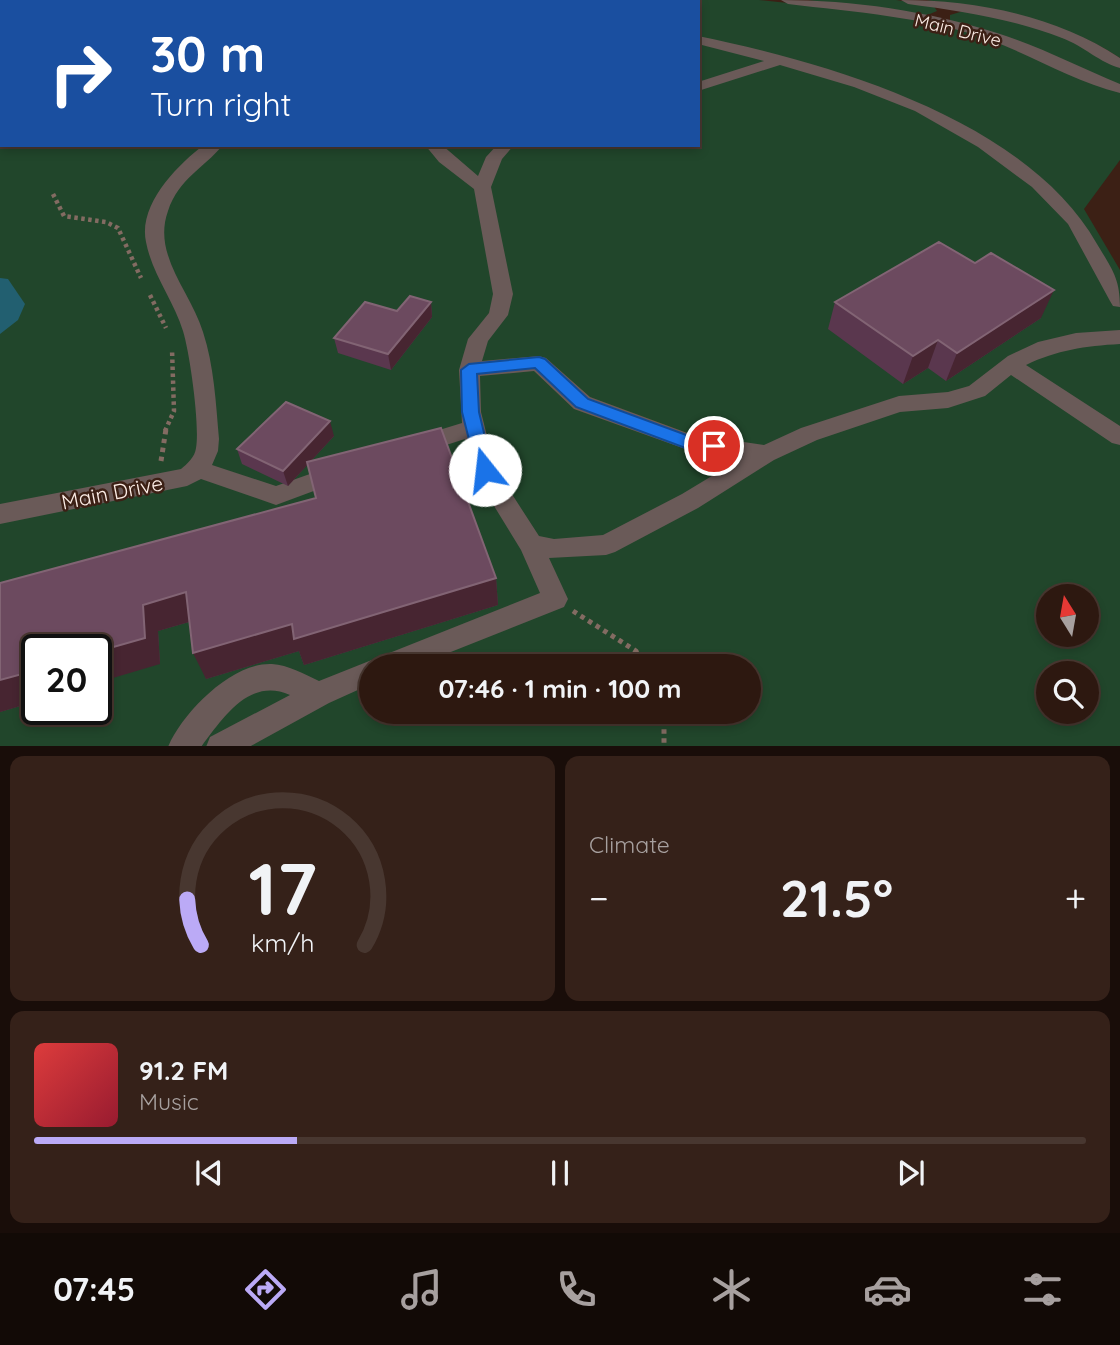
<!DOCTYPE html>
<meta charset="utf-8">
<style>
:root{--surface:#2d1810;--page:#352119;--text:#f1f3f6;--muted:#a7a09f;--line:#483730;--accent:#bbaaf6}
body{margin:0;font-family:Quicksand,sans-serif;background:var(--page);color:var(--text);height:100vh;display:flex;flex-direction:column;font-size:26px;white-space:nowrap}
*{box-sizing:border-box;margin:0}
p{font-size:23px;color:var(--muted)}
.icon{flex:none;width:38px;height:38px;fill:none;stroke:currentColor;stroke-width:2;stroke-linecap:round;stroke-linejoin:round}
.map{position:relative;height:746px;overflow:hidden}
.drawer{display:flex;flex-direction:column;gap:10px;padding:10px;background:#190d09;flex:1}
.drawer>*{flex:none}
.hud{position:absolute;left:0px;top:0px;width:700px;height:147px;box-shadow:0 4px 10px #0003,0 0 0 2px var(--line);background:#1a4fa0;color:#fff;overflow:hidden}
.needle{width:46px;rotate:349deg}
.buttons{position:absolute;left:1036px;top:584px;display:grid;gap:14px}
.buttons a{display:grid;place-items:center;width:63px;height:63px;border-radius:50%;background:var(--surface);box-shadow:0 4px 10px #0003,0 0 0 2px var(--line);font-size:35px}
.speed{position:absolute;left:21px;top:634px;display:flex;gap:14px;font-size:35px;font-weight:700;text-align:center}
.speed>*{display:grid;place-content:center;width:91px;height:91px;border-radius:50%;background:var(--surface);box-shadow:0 4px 10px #0003,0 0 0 2px var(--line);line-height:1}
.speed .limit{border:4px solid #111;border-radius:10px;background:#fff;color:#111}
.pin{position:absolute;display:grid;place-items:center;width:60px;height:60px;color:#fff;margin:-30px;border:4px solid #fff;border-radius:50%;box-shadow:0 2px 7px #0007}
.me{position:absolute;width:77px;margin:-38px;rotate:344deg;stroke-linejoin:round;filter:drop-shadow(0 0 5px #0008)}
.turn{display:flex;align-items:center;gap:24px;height:147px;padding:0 35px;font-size:32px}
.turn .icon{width:91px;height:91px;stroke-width:2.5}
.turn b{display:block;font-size:49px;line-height:60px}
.big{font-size:52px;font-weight:700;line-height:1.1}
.drawer .widget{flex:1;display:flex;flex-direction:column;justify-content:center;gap:10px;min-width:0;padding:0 24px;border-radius:14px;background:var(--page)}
.drawer .dial{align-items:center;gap:0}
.dial svg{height:182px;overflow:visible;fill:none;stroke:var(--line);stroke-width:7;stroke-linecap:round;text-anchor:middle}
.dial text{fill:var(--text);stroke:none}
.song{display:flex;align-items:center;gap:21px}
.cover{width:84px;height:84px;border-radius:10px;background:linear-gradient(135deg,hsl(0 70% 55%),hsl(350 70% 35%))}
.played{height:7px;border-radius:4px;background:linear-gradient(90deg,var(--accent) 25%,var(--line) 25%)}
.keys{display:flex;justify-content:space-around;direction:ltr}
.heat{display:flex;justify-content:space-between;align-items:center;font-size:38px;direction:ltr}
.drawer .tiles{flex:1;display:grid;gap:10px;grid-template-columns:1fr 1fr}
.widget:last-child{grid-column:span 2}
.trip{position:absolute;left:359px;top:654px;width:402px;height:70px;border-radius:35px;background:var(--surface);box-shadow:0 4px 10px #0003,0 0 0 2px var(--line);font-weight:700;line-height:70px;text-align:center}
.tabs{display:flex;height:112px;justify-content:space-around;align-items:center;background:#120a06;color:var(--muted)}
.tabs .icon{width:49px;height:49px}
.tabs .selected{color:var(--accent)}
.tabs b{font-size:32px;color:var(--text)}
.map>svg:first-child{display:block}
</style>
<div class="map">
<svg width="1120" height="747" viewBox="0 0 1120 747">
<rect width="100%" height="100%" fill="#3c2015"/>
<g fill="#21462b" fill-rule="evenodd">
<path d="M 0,0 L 759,0 C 835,8 914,14 986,37 C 1032,52 1076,73 1120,91 L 1120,160 L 1084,209 L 1120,270 L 1120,746 L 0,746 ZM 2,2 L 698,2 L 698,145 L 2,145 ZM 1048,597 L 1087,597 L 1087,635 L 1048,635 ZM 37,649 L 96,649 L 96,709 L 37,709 ZM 371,667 L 749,667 L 749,712 L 371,712 ZM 1048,674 L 1087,674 L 1087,712 L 1048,712 Z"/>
<polygon points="808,0 896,0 933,5 937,11 925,16"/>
<path d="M 926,0 L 1120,0 L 1120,58 C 1063,20 992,10 926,0 Z"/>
<polygon points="967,10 1055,31 1120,66 1120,86 950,21 950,15"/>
</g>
<polygon fill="#225f70" points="0,278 8,279 25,304 18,320 0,334"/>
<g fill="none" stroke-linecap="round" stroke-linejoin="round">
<g stroke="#836b62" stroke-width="4.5" stroke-dasharray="3.5 3.5" stroke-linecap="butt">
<polyline points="53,194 64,216 106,222 118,228 141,278"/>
<polyline points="150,295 166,328"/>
<polyline points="165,431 174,411 172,349"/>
</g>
<g stroke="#836b62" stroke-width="5" stroke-dasharray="4.5 4.5" stroke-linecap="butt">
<polyline points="161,461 166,429"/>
<polyline points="573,611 636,651 642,667"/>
<polyline points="660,712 664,722 664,747"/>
</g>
<g fill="#6a5a58" fill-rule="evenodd">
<path d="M 781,0 C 853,0 928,11 997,33 C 1039,46 1079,67 1120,84 L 1120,93 C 1075,82 1033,56 990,40 C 927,17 854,12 788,4 Z"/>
<path d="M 901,0 C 977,0 1057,16 1120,58 L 1120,68 C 1102,64 1082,45 1062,38 C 1013,19 961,11 908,4 Z"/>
<path d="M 698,36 C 830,63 1027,120 1097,244 C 1112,269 1120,278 1120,307 L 1113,306 L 1110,301 L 1068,224 L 1032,187 L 978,147 L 915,111 L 854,87 L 780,65 L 698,91 L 698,82 L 764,61 L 698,44 Z"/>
<path d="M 204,145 L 223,145 C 203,169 179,178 168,211 C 152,255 191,292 203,332 C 214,365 216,404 219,439 L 218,451 L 212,465 L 276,486 L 338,464 L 346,467 L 350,473 L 346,479 L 276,505 L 201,479 L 187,486 L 0,524 L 0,504 L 181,469 C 187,464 195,457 196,448 C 200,426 190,354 183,331 C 174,301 152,274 146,242 C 138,205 177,165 204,145 Z"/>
<path d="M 425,145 L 442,145 L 478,176 L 486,157 L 497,145 L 514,145 L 502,159 L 491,187 L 513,294 L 508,315 L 488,341 L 482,361 L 539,356 L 546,358 L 590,397 L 690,434 L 764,445 L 801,428 L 899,396 L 948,392 L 969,386 L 1008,356 L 1038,342 L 1076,333 L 1120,330 L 1120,344 C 1085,346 1057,350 1026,365 L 1120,426 L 1120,445 L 1112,443 L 1011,375 L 985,396 L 948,408 L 900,412 L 817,440 L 774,460 L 698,508 L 615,552 L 606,555 L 549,558 L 568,599 L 564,607 L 413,667 L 371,667 L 371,684 L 329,703 L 249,747 L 206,747 L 210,737 L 290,695 C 249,677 223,718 201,747 L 168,747 C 182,713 232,662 272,664 C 288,665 304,674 319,681 L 540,593 L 521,550 L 472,470 L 465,439 L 418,454 L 410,451 L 407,445 L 410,439 L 462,423 L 459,370 L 468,339 L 489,313 L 493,294 L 474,189 L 439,162 ZM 534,371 L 574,409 L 688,450 L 740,459 L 682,494 L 603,535 L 554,539 L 539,536 L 495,468 L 481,412 L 480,376 Z"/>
</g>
</g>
<g fill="#5a374e">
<polygon points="431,302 432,317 391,370 338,353 334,338 397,311"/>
<polygon points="835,302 1041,318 946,381 928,368 903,384 828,329"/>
<polygon points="334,436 311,461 496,578 498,605 304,665 299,651 206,679 189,622 158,631 160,664 37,649 37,701 0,712 0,583 316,498 308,464 288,486 242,464 237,449"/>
</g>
<g fill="#472531">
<polygon points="1054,290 1041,318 946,381 957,353"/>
<polygon points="431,302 432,317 391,370 388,354"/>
<polygon points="938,340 928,368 903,384 913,356"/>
<polygon points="330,421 334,436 288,486 283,471"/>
<polygon points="496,578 498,605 304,665 299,651 206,679 193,653 292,624"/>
<polygon points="186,592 199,619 158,631 160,664 96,683 96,652 143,605"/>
<polygon points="37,670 37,701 0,712 0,680"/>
</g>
<g fill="#6c4a5f" stroke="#826474" stroke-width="2">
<polygon points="939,242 975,263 991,253 1054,290 957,353 938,340 913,356 835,302"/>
<polygon points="410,296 431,302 388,354 334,338 365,302 397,311"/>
<polygon points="286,402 330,421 283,471 237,449"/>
<polygon points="441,428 496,578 294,639 292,624 193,653 186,592 143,605 145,638 96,652 96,649 37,649 37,670 0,680 0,583 316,498 307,462"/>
</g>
<polygon fill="#1a73e8" stroke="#114b97" stroke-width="2" points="539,357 545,359 588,399 689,436 720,441 723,446 720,451 714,453 688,449 576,407 535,368 477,374 479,412 493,470 491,475 478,475 462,412 461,370 469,364"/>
<g text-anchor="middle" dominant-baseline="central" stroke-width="5" stroke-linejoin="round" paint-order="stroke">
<g font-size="18" fill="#fcede6" stroke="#3c2015">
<text transform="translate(958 30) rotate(14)">Main Drive</text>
</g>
<g font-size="21" fill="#fcede6" stroke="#3c2015">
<text transform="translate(112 492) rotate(-11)">Main Drive</text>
</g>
</g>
</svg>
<div class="buttons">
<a><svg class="needle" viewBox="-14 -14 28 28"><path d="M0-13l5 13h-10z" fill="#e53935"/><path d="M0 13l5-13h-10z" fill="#a7a09f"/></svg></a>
<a><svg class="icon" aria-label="search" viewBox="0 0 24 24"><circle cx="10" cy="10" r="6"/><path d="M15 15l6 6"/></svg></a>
</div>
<div class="speed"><div class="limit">20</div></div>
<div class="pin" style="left:714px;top:446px;background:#d93025"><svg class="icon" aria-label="arrive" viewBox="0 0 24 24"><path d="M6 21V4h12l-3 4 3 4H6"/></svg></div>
<svg class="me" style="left:485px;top:470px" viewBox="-20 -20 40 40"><circle r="19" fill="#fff"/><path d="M0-13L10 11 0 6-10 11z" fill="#1a73e8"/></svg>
<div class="trip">07:46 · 1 min · 100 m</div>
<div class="hud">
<div class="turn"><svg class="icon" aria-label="right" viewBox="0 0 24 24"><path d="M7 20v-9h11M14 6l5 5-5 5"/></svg><div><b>30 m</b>Turn right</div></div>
</div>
</div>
<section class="drawer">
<div class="tiles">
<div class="widget dial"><svg viewBox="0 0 100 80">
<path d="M14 69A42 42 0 1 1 86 69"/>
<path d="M14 69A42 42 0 0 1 8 49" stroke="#bbaaf6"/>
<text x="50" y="56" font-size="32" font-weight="700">17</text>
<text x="50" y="72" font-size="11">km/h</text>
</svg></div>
<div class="widget"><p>Climate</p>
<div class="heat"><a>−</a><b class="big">21.5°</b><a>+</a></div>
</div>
<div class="widget">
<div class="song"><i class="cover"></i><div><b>91.2 FM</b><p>Music</p></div></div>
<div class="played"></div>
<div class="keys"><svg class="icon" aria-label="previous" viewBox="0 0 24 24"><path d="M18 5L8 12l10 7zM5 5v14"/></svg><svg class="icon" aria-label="pause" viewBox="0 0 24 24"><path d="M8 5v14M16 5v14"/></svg><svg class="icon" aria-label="next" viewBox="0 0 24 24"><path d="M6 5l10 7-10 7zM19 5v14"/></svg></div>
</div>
</div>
</section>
<nav class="tabs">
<b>07:45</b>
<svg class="icon selected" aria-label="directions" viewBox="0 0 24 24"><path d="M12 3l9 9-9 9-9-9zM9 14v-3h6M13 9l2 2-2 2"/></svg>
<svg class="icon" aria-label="music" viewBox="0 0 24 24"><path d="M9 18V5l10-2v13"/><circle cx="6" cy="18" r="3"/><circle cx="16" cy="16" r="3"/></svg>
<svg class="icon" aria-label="phone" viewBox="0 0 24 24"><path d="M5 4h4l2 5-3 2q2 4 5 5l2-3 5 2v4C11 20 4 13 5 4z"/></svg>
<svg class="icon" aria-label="climate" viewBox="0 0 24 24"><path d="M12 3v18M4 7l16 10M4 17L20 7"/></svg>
<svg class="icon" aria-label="car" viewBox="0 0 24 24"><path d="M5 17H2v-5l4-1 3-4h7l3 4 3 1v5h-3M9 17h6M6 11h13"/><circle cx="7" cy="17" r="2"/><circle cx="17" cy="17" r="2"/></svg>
<svg class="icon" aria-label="filters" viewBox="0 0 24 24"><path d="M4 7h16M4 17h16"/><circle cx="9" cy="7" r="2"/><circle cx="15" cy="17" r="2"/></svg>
</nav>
